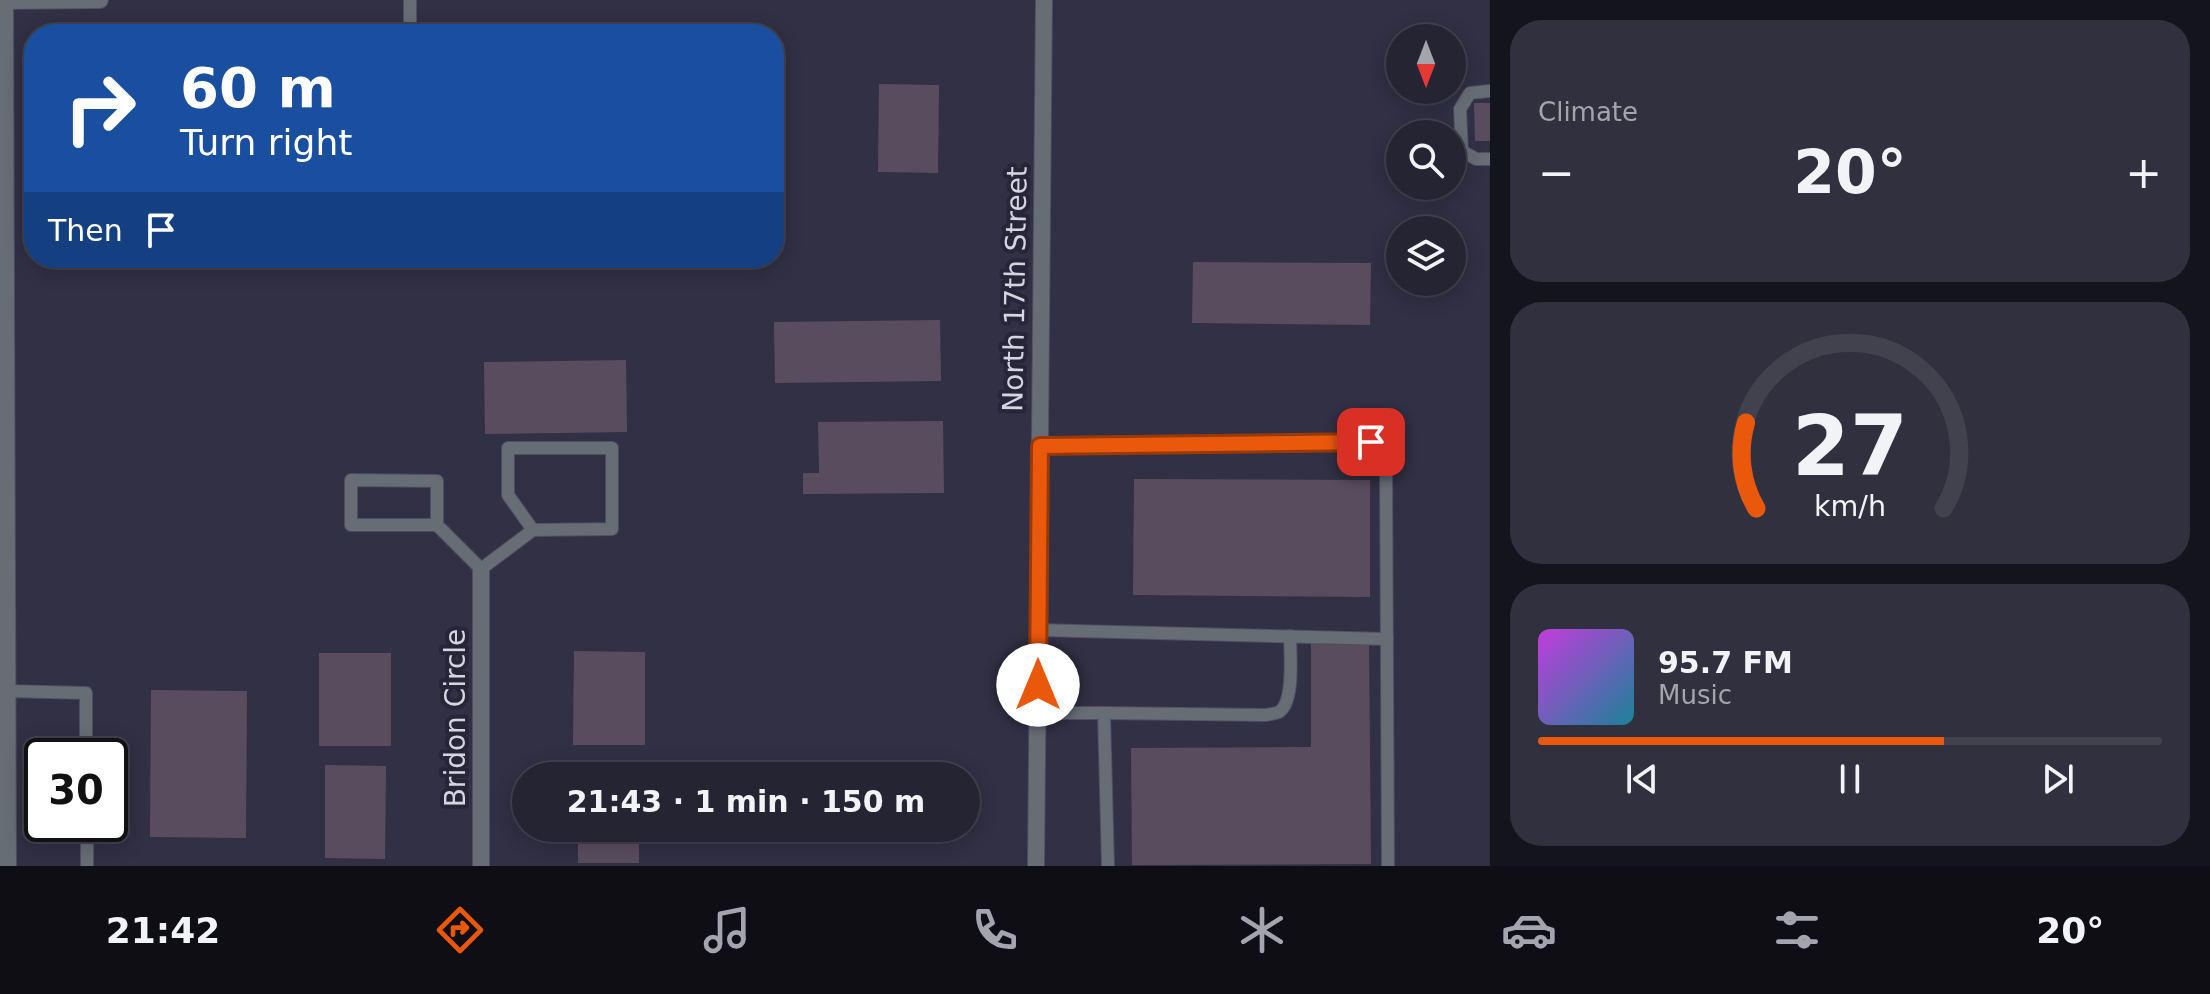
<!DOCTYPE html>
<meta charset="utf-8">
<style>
:root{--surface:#252433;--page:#31303f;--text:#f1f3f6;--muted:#a3a4ac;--line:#42414e;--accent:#ea580c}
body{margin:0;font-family:"DejaVu Sans",sans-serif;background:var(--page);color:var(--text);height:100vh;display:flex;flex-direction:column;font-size:30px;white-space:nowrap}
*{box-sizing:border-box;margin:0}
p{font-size:26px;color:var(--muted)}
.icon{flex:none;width:44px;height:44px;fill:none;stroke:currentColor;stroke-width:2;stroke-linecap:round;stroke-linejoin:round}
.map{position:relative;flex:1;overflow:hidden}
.sheet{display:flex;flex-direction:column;gap:20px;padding:20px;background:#14141c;width:720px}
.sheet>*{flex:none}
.top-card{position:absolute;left:24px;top:24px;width:760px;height:244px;border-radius:32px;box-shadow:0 4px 20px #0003,0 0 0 2px var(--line);background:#1a4fa0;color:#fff;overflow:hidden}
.needle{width:52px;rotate:180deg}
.fabs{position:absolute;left:1386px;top:24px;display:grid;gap:16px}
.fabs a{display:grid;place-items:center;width:80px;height:80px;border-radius:50%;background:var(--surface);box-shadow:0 4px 20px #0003,0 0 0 2px var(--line);font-size:40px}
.speed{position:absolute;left:24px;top:738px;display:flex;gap:16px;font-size:40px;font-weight:700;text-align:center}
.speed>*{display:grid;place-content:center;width:104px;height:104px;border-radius:50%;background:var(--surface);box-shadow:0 4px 20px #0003,0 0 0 2px var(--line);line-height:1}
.speed .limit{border:4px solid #111;border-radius:12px;background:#fff;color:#111}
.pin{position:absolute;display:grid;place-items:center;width:68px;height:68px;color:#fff;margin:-34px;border-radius:16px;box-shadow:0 4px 12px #0006}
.me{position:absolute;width:88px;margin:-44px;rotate:0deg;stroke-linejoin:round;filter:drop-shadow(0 0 6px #0008)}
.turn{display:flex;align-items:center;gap:28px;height:168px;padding:0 24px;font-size:36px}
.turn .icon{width:104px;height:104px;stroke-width:2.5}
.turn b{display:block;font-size:56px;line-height:68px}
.then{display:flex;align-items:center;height:76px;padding:0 24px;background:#0003;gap:16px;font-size:30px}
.big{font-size:60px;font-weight:700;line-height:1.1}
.sheet .card{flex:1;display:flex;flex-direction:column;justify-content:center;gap:12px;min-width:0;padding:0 28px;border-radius:32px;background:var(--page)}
.sheet .dial{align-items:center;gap:0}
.dial svg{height:208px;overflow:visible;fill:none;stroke:var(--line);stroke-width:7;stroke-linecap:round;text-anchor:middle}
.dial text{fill:var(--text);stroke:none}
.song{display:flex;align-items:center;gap:24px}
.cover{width:96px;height:96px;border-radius:12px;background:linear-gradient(135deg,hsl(290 70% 55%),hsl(190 70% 35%))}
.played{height:8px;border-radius:4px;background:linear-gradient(90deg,var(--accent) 65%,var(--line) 65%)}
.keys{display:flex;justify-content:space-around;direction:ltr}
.heat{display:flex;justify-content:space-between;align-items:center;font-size:44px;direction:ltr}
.trip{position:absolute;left:512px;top:762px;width:468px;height:80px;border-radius:40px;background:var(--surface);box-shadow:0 4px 20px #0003,0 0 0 2px var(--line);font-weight:700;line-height:80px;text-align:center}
.tab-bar{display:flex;height:128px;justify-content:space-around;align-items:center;background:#0f0e14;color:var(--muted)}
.tab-bar .icon{width:56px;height:56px}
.tab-bar .active{color:var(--accent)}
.tab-bar b{font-size:36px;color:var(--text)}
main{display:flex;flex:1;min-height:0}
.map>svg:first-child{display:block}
</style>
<main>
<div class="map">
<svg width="1490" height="866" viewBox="0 0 1490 866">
<rect width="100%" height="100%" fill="#313044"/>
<g fill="#5a4c5f">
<polygon points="879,84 939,85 938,173 878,172"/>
<polygon points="1474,103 1490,103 1490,141 1475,141"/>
<polygon points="1193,262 1371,263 1370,325 1192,323"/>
<polygon points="940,320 941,381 775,383 774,322"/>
<polygon points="626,360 627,432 485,434 484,362"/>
<polygon points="943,421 944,493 803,494 803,473 819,473 818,422"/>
<polygon points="1134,479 1370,480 1370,597 1133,595"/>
<polygon points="1311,641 1369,641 1371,864 1132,865 1131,748 1311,747"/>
<polygon points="574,651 645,652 645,745 573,745"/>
<rect x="319" y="653" width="72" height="93"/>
<polygon points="151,690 247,691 246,838 150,837"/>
<polygon points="325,765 386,766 385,859 325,858"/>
<polygon points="578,769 640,770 640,776 578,776"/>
<rect x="578" y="828" width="61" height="35"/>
</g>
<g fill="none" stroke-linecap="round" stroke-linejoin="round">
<defs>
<g id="service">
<polyline points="410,34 410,0"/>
<polyline points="1490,91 1470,93 1460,109 1462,151 1476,159 1490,159"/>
<polyline points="1040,446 1371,442 1386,469 1388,866"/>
<polyline points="437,525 437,481 351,480 351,525 437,525 481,569 533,530 612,529 612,448 508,448 508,495 533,530"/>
<polyline points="1038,630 1387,639"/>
<polyline points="7,691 86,693 86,756"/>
<polyline points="1037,713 1104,713 1108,866"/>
<path d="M 1104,713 L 1266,715 C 1270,714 1275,714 1279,712 C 1295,702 1290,653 1290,636"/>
<polyline points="87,824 87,866"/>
</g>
<g id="minor">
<polyline points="5,1 8,866"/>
<polyline points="481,569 481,866"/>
<polyline points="1036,866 1044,0"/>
</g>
<polyline id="tertiary" points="0,1 100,0"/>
</defs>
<use href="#service" stroke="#4e4e60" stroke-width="14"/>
<use href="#minor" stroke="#4e4e60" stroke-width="18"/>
<use href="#tertiary" stroke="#4e4e60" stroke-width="18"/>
<use href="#service" stroke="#666d75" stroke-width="12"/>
<use href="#minor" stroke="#666d75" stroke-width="16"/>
<use href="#tertiary" stroke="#666d75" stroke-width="16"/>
</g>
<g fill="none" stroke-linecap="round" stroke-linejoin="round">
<defs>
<polyline id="route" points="1038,685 1040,446 1371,442"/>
</defs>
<use href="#route" stroke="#983908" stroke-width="20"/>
<use href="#route" stroke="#ea580c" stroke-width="14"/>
</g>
<g text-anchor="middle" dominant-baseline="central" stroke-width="8" stroke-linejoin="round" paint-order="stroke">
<g font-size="28" fill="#d4d5e1" stroke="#272639">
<text transform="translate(1015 289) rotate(-89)">North 17th Street</text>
<text transform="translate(455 718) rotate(-90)">Bridon Circle</text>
</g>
</g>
</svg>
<div class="fabs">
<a><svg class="needle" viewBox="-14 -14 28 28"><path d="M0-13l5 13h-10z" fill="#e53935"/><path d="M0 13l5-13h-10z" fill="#a3a4ac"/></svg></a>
<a><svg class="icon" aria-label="search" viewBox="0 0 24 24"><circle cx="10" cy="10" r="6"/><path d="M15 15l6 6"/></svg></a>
<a><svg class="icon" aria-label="layers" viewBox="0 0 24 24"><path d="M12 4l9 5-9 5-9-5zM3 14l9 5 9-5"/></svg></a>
</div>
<div class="speed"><div class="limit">30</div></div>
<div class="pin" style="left:1371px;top:442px;background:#d93025"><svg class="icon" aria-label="arrive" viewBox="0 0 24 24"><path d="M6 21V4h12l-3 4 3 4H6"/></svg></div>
<svg class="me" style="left:1038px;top:685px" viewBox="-20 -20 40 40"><circle r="19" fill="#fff"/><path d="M0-13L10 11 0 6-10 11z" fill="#ea580c"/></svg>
<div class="trip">21:43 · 1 min · 150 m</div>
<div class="top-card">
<div class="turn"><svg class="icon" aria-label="right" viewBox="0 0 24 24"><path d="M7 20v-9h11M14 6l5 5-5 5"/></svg><div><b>60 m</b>Turn right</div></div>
<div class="then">Then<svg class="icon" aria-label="arrive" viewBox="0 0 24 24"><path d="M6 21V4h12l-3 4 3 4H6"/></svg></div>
</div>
</div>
<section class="sheet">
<div class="card"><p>Climate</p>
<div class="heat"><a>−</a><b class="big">20°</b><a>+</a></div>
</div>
<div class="card dial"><svg viewBox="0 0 100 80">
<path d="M14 69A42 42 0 1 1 86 69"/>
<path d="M14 69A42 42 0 0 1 10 36" stroke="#ea580c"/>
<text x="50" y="56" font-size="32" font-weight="700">27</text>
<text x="50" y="72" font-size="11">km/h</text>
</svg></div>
<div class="card">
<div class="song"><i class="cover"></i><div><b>95.7 FM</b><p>Music</p></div></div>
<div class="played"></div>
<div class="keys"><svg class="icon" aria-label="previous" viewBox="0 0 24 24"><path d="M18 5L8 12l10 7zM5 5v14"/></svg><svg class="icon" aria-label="pause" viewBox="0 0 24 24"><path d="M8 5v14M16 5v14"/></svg><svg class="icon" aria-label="next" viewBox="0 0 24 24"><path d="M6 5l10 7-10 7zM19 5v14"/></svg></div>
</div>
</section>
</main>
<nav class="tab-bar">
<b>21:42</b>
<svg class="icon active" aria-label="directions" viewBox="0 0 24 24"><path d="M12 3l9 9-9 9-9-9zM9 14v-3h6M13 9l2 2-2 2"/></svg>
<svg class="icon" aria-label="music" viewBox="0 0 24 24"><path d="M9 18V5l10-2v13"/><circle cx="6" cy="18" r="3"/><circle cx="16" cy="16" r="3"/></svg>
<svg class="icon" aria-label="phone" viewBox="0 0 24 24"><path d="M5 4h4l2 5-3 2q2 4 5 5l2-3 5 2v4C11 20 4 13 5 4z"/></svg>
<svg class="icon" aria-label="climate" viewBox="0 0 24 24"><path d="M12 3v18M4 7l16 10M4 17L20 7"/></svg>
<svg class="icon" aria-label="car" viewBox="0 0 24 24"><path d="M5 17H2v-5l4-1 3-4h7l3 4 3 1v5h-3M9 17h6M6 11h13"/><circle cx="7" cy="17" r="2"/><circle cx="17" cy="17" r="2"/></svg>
<svg class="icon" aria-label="filters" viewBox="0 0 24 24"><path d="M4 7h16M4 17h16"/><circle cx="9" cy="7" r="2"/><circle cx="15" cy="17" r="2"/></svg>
<b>20°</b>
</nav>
